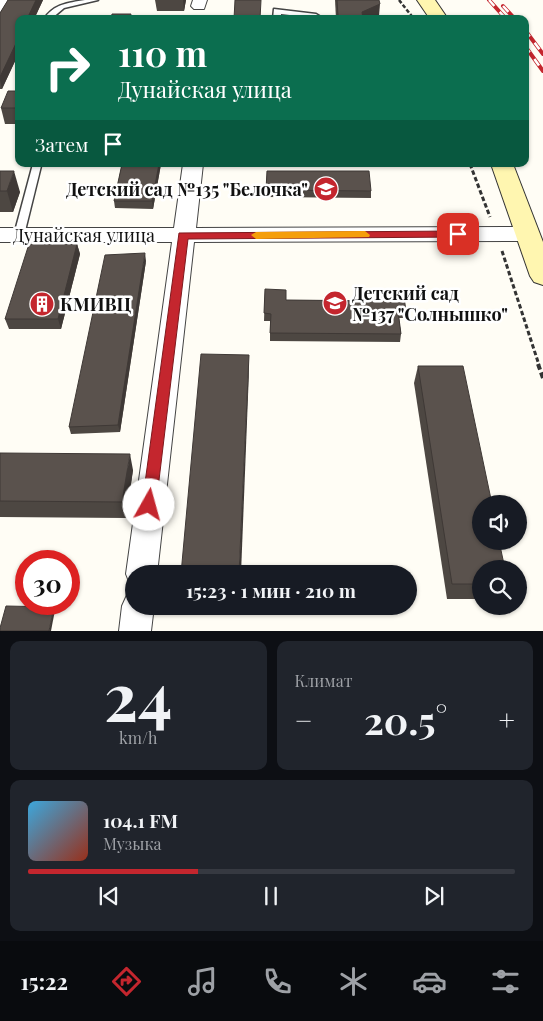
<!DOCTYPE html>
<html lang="ru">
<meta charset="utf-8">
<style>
:root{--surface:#171b24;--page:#20242c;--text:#f1f3f6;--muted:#9ea1a6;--line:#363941;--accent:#c4262e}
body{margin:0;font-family:"Playfair Display",serif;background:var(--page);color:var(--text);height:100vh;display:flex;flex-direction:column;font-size:19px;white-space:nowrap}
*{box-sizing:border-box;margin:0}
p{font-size:16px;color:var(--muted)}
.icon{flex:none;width:28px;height:28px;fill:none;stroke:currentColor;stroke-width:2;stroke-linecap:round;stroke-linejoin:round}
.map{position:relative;height:631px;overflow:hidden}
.sheet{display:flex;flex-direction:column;gap:10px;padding:10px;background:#0d0f14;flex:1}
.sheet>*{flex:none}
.banner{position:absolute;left:15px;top:15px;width:514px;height:152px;border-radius:10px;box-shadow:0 1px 4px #0004;background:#0b6e4f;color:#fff;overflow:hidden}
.fabs{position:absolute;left:472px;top:495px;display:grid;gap:10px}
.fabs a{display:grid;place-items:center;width:55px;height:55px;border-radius:50%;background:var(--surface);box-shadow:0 1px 4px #0004;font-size:25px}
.speed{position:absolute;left:15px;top:550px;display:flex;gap:10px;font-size:25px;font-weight:700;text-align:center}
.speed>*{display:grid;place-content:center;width:65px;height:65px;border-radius:50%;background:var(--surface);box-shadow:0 1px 4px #0004;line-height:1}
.speed .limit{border:8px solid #d22;background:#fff;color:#111}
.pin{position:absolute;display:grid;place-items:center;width:42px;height:42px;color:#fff;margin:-21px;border-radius:10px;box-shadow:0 2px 8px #0006}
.me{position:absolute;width:55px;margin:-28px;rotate:7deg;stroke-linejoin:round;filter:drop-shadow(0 0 4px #0008)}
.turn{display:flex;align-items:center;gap:18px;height:105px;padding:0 20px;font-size:22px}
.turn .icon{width:65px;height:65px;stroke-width:2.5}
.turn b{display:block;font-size:35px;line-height:42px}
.then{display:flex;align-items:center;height:48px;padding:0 20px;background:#0003;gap:10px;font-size:19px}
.big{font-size:38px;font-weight:700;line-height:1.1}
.sheet .tile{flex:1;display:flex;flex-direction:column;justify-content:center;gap:8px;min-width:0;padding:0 18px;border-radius:10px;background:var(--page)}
.sheet .dial{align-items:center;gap:0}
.dial b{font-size:65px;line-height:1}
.song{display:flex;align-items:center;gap:15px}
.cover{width:60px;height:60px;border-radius:8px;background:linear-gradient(135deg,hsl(200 70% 55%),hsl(10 70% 35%))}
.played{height:5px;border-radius:2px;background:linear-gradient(90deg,var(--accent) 35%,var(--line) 35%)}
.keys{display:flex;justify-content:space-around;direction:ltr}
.heat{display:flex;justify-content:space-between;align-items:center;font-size:28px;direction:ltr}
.sheet .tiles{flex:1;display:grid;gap:10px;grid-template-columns:1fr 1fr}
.tile:last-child{grid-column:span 2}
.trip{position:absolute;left:125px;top:565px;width:292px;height:50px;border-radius:25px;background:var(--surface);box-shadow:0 1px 4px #0004;font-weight:700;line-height:50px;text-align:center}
.dock{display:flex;height:80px;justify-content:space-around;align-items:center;background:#090b0e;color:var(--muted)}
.dock .icon{width:35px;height:35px}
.dock .active{color:var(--accent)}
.dock b{font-size:22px;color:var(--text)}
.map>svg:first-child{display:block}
</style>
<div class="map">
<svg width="543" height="631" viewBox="0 0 543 631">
<rect width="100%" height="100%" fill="#fffdf5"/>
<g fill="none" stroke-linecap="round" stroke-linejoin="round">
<defs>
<g id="lane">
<path d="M 85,0 L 98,0 L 64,8 L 51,19 L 44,19 C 54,4 67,3 85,0 Z"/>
<polygon points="274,9 316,14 324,19 281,14 281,19 273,19"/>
<polygon points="33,164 39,164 41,166 24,235 19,238 14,235"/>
</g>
<g id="street">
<polygon points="0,0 11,0 5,11 0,13"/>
<polygon points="193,0 207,0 204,9 194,9 191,6"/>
<polygon points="183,164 203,164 196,228 528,227 536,229 539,234 536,239 528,241 194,242 157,574 134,574 134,586 130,584 126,574 172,242 0,242 0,228 174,228"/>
<polygon points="134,592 134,606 154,606 151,631 119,631 122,606 127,595"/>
</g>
<g id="secondary">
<polygon points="417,0 435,0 448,19 430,19"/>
<polygon points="491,164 513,164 543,242 543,285 534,282 530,276"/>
</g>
</defs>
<use href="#lane" stroke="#444" stroke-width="3"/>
<use href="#street" stroke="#444" stroke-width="2"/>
<use href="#secondary" stroke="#333" stroke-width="2"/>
<polyline stroke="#333" stroke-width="2.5" stroke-dasharray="4 2" stroke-linecap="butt" points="399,0 414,19"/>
<g stroke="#333" stroke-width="3" stroke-dasharray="4.5 2.5" stroke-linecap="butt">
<polyline points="470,164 490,217"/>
<polyline points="502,251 539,365"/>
</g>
<polyline stroke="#333" stroke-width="4" stroke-dasharray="6 3" stroke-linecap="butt" points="538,364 543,378"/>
<use href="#lane" fill="#fff" fill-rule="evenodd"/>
<use href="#street" fill="#fff" fill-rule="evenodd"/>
<use href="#secondary" fill="#fff6b0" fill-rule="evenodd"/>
<defs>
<g id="rail">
<polyline points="489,0 506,19"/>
<polyline points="503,6 515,19"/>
<polyline points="525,30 543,54"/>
<polyline points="525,46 543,71"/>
</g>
</defs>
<use href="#rail" stroke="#c4262e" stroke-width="4"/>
<use href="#rail" stroke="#fff" stroke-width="2.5" stroke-dasharray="8" stroke-linecap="butt"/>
</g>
<g fill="#4d4742">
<polygon points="8,0 43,0 2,89 0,89 0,13"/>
<polygon points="155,0 186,0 184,11 157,11"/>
<polygon points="335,0 379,0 379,16 371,19 336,19"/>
<polygon points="19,91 19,124 5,124 1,108"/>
<polygon points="122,164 161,164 153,209 115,208 114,201"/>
<polygon points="0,171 20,192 13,212 0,212"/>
<polygon points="267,171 371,191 371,198 266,197"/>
<polygon points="77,244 80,254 61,329 9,329 5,319"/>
<polygon points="146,261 120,432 71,434 69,427"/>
<polygon points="265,289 286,300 380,301 380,290 406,311 404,318 399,318 401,334 400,342 270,341 270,321 264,321"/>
<polygon points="418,366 481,569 481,599 447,599 414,383"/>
<polygon points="0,453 133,470 126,518 0,517"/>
</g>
<g fill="#3f3936">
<polygon points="36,0 43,0 34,19 27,19"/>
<polygon points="183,0 186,0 184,11"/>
<polygon points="380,4 379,16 371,19 361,19 362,12"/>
<polygon points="19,37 19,53 2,89 0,80 0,77"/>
<polygon points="159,164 161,164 153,209 152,201"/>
<polygon points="14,171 20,192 13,212 7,191"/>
<polygon points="77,244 80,254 61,329 58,319"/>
<polygon points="145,253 146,261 120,432 118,425"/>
<polygon points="249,355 249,371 241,574 239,574"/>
<polygon points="130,454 133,470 126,518 122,502"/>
<polygon points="54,607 55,610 51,631 49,631"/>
</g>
<g fill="#5a524d" stroke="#3f3936">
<polygon points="8,0 36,0 27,19 19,19 19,37 0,77 0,13"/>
<polygon points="235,0 261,0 260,19 234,19"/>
<polygon points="337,0 379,0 380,4 362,12 363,19 337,19 336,16 338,16"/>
<polygon points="112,14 131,14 130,19 111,19"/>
<polygon points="8,91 19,91 19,108 1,108"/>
<polygon points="122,164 159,164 152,201 114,201"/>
<polygon points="0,171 14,171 7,191 0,191"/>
<polygon points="267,171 369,171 371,191 266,190"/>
<polygon points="29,244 77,244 58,319 5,319"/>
<polygon points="145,253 118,425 69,427 105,255"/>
<polygon points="265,289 286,290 286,300 381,301 380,290 403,290 406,311 398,311 401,334 270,333 271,314 264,313"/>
<polygon points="201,354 249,355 239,574 181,574"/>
<polygon points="418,366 463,366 492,504 481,504 481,541 499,541 505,569 481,569 481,584 452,584"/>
<polygon points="0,453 130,454 122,502 0,501"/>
<polygon points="6,606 54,607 49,631 0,631 0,628"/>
</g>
<polygon fill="#c4262e" stroke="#7f191e" points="458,231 461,232 461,237 188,239 156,505 154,510 149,511 144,510 142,505 179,233"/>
<polygon fill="#f59e0b" points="365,231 370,235 369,237 256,239 251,235 256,232"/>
<defs>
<symbol id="school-disc" viewBox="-11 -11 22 22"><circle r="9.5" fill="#c4262e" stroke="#fff"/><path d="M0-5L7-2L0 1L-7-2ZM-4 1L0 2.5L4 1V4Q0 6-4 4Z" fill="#fff"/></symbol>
<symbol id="building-disc" viewBox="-11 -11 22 22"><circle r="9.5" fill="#c4262e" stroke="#fff"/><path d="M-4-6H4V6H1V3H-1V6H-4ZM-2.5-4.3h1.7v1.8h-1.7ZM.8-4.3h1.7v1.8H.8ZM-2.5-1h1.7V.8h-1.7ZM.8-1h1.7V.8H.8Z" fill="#fff"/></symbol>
</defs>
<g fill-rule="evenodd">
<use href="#school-disc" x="312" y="175" width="28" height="28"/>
<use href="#school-disc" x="321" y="289" width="28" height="28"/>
<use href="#building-disc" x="28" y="290" width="28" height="28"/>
</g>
<g text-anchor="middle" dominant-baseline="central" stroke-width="5" stroke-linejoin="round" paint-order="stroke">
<g font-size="18" font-weight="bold" fill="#111" stroke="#fff" text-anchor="start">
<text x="308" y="189" text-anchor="end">Детский сад №135 "Белочка"</text>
<text x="352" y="293">Детский сад<tspan x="352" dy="21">№137 "Солнышко"</tspan></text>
<text x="60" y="304">КМИВЦ</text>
</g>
<g font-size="18" fill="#111" stroke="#fff">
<text x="84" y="235">Дунайская улица</text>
</g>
</g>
</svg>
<div class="fabs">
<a><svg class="icon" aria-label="sound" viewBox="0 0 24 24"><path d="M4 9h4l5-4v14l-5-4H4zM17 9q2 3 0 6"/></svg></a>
<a><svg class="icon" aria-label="search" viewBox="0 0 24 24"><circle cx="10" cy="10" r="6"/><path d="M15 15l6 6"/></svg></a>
</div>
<div class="speed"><div class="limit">30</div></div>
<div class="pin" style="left:458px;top:234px;background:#d93025"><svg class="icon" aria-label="arrive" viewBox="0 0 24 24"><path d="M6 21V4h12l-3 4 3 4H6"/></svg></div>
<svg class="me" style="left:149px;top:505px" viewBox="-20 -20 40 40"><circle r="19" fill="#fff"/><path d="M0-13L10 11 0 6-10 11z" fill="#c4262e"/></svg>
<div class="trip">15:23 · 1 мин · 210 m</div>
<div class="banner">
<div class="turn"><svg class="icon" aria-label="right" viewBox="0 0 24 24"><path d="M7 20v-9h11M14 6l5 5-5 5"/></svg><div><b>110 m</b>Дунайская улица</div></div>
<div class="then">Затем<svg class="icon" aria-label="arrive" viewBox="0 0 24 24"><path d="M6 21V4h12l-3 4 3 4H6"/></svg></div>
</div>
</div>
<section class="sheet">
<div class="tiles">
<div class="tile dial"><b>24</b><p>km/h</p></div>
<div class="tile"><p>Климат</p>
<div class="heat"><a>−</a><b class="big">20.5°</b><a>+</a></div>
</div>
<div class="tile">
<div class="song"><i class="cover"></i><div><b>104.1 FM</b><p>Музыка</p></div></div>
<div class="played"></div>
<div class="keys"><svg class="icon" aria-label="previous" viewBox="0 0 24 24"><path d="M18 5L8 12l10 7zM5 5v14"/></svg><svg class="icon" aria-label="pause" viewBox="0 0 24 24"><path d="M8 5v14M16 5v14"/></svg><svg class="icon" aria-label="next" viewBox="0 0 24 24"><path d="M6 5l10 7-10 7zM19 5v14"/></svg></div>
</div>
</div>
</section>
<nav class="dock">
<b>15:22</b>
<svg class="icon active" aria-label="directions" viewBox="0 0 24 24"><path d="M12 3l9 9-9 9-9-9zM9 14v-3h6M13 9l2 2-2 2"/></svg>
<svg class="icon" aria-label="music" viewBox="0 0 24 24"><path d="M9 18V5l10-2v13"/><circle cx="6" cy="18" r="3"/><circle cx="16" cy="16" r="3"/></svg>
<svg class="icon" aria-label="phone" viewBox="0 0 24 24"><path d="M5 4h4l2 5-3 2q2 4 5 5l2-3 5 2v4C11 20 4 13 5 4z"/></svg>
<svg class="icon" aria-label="climate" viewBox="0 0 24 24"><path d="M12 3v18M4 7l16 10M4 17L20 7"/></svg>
<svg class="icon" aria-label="car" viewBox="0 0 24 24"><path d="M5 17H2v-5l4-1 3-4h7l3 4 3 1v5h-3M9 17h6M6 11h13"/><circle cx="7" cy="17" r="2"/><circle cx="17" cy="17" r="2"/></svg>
<svg class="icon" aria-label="filters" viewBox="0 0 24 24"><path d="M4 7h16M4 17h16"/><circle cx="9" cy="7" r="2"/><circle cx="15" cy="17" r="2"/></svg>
</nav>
